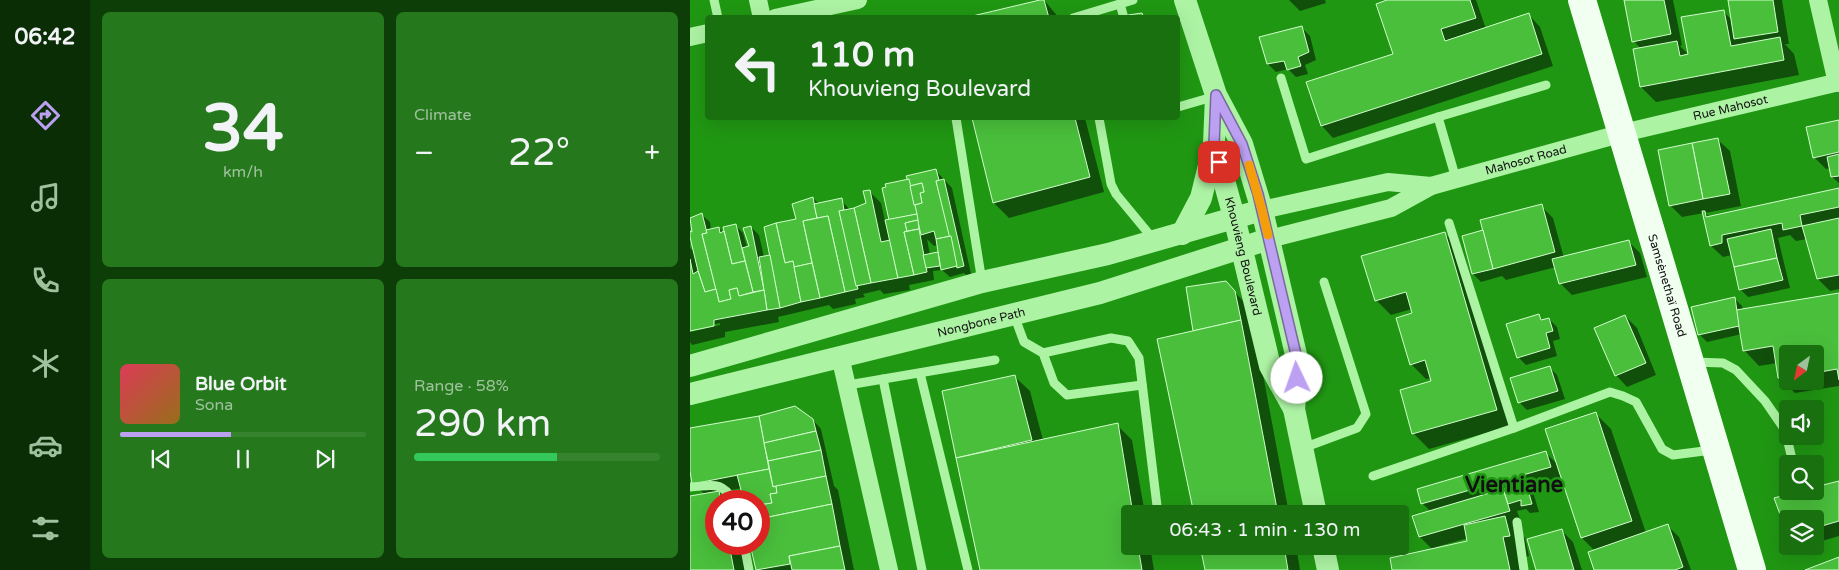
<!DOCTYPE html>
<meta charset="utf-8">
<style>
:root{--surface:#18710e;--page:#25791c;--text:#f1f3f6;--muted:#9fc29e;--line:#36832e;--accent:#bca0f2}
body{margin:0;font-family:"Varela Round",sans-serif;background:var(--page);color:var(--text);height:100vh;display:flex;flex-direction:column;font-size:19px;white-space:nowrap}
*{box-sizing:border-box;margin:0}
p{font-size:16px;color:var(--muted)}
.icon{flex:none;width:28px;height:28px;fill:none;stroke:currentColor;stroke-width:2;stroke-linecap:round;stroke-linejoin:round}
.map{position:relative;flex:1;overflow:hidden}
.drawer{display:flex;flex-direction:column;gap:12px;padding:12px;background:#0d3e08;width:600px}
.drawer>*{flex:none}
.guide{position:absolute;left:15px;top:15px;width:475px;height:105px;border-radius:5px;box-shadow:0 5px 20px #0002;background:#18710e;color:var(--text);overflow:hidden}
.needle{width:32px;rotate:213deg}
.buttons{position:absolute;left:1089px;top:345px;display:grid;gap:10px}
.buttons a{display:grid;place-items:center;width:45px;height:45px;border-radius:5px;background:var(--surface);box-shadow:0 5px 20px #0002;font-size:25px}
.speed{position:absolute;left:15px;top:490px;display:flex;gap:10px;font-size:25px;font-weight:700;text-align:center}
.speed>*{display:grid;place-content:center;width:65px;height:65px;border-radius:50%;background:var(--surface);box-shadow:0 5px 20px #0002;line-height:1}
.speed .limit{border:8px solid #d22;background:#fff;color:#111}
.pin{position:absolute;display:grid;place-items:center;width:42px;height:42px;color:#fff;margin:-21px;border-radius:10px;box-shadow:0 2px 8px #0006}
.me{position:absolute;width:55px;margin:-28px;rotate:357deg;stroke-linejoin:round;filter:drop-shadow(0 0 4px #0008)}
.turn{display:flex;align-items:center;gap:18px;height:105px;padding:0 20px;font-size:22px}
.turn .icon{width:65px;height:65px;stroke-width:2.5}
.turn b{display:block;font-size:35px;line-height:42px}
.big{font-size:38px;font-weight:600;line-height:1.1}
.drawer .widget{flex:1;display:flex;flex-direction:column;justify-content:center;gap:8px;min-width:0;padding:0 18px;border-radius:8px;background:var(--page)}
.drawer .dial{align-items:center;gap:0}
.dial b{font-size:65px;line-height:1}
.song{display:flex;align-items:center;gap:15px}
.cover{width:60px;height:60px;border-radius:8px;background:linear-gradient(135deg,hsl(350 70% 55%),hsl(40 70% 35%))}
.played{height:5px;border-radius:2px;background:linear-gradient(90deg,var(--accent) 45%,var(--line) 45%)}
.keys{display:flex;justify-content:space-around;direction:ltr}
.heat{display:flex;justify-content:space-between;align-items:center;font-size:28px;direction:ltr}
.charge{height:8px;border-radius:4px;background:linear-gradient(90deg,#34c759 58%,var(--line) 0)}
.drawer .tiles{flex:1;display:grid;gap:12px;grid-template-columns:repeat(2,1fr)}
.trip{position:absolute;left:431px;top:505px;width:288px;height:50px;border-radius:5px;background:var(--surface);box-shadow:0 5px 20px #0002;font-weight:600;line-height:50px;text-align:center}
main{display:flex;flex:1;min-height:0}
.tabs{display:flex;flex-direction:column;width:90px;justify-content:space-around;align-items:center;background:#0a2d06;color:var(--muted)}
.tabs .icon{width:35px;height:35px}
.tabs .on{color:var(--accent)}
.tabs b{font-size:22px;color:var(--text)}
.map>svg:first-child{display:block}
</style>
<main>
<nav class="tabs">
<b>06:42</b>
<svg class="icon on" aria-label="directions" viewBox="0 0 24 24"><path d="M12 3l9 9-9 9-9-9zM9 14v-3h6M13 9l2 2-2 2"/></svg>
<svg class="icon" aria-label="music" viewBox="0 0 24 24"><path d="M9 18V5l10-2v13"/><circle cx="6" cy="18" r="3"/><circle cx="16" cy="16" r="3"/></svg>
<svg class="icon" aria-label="phone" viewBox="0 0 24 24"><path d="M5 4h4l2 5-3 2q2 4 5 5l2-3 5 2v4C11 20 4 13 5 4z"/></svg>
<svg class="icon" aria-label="climate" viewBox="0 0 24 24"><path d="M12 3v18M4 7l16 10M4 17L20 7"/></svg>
<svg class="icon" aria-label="car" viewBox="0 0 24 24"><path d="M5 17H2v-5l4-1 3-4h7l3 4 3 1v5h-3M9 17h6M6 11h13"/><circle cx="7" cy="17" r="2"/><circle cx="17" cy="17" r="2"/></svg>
<svg class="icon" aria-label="filters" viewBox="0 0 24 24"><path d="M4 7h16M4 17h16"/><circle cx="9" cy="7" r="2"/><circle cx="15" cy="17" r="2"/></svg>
</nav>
<section class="drawer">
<div class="tiles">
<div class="widget dial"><b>34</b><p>km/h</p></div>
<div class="widget"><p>Climate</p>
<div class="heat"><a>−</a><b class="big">22°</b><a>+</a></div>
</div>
<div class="widget">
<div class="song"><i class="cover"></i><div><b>Blue Orbit</b><p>Sona</p></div></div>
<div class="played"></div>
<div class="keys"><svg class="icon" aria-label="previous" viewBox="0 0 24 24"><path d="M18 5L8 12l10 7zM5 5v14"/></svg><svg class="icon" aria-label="pause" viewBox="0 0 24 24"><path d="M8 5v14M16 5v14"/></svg><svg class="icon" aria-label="next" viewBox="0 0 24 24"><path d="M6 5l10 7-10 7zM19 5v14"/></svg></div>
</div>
<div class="widget"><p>Range · 58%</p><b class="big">290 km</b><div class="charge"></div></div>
</div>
</section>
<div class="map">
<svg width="1149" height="570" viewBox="0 0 1149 570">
<rect width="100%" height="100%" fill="#209713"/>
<g fill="#0007" fill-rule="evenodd">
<polygon points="354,0 369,18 280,18"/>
<polygon points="599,0 635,0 636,3 610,11"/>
<polygon points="701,0 786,0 796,29 839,15 850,27 863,66 643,138 632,126 704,54"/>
<polygon points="935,0 983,0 992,45 990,46 1000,56 1033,11 1042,20 1039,0 1092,0 1099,44 1095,44 1104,54 1109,75 966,102 951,87 951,49 944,41"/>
<polygon points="612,28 620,36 626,60 615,65 618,74 606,77 598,69 586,72 578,64"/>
<polygon points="283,118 395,118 414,192 319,218 304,203"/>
<polygon points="1149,121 1149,183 1142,177 1141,168 1136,169 1124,157"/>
<polygon points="1028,140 1040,151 1051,206 1015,213 1020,217 1149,190 1149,289 1140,291 1128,279 1117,239 1106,241 1100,235 1088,238 1100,288 1058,297 1050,289 1042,255 1033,257 1021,246 1014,213 992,217 980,205"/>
<path d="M 246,171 L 262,188 L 281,274 L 276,275 L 274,273 L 260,277 L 252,270 L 243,271 L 244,280 L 219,285 L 220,290 L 194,294 L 190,290 L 173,294 L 175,297 L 165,299 L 166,304 L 143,309 L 139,305 L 88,317 L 89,322 L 35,332 L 35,337 L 2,345 L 0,342 L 0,332 L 30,325 L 30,323 L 0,330 L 0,248 L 5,252 L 4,233 L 12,215 L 20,222 L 21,230 L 29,228 L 37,236 L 45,225 L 53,233 L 57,248 L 60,246 L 61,227 L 69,235 L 74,257 L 81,256 L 123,198 L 129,204 L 151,200 L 160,210 L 178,204 L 179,191 L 191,203 L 195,221 L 200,222 L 219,180 ZM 237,239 L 244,246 L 248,245 L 249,253 L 240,255 Z"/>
<polygon points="851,206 863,218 874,258 938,241 950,253 957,277 882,295 870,283 866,267 816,280 812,276 791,282 783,274 773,237 792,232"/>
<polygon points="754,233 770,248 821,426 739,449 724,434 711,391 743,382 742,378 736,379 721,364 723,314 722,309 701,315 686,300"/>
<polygon points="535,282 557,305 566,337 599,514 505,514 505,332"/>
<path d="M 1149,295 L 1149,386 L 1105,393 L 1090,378 L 1087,363 L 1069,366 L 1054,350 L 1052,334 L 1017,342 L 1009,334 L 1044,298 L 1052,306 L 1053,310 ZM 1098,354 L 1125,354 L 1125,381 L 1098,381 Z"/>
<polygon points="849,316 854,321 859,319 867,327 870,339 863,341 867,356 836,365 828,357"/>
<polygon points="935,316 947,328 966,375 937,387 926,375"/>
<polygon points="859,367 867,375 875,399 837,410 829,402"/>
<polygon points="324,376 340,391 353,440 427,425 442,440 455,514 440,514 440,546 460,546 464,570 292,570 253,392"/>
<path d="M 906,414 L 921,429 L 956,533 L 977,525 L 989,537 L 1001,570 L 905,570 L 905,551 L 892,538 L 872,478 L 839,488 L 843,492 L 849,512 L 840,513 L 836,509 L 827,511 L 831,522 L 822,525 L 835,538 L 839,556 L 832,558 L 835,570 L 704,570 L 743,550 L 730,537 L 741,512 L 732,503 L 856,453 L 867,464 ZM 778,538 L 779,542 L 746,549 L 746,547 Z"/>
<polygon points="123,420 131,429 144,486 148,490 164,570 67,570 62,544 69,544 69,506 88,503 88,500 69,504 69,501 55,501 52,488 29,492 38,501 26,501 26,544 51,544 56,570 0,570 0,497 15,495 4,483 0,465 0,430"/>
<polygon points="1149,482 1149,536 1125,543 1125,519 1086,499 1125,491 1125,489"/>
<polygon points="871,530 883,542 892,570 848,570"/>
<polygon points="512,546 606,546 610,570 517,570"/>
</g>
<g fill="#4abf3c" stroke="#d2fdcc">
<polygon points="350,0 354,0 359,18 274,18"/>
<polygon points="697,0 780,0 786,18 751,29 755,41 839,13 852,54 631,126 616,82 703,54 686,4"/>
<polygon points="934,0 974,0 981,34 942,42"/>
<polygon points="1038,0 1083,0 1088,32 1044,39"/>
<polygon points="1034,10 1041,46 1090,37 1094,60 950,87 943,49 987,41 990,56 998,54 991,17"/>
<polygon points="452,13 454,18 439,18 438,15"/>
<polygon points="612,26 619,52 608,57 611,66 597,70 594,61 577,64 569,37"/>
<polygon points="282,118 385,118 400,177 303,203"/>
<polygon points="1149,120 1149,152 1123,158 1116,127"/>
<polygon points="1028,138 1040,194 1013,199 1002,143"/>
<polygon points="1002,143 1013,199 979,206 968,150"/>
<polygon points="1149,154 1149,176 1141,177 1137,157"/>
<polygon points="246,169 249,180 246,181 261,236 246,239 244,231 231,235 224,205 232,203 230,193 234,192 232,183 220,186 216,176"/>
<polygon points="219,179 227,214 199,220 192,188 196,187 195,184"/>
<polygon points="254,179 274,266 267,268 246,181"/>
<polygon points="232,183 234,192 230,193 232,203 224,205 220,186"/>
<polygon points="1149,188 1149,207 1110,215 1112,226 1093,230 1092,223 1032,235 1032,243 1020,246 1012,211 1015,211 1016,217"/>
<polygon points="180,190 191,242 200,240 208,278 181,283 164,208 176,203 173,191"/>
<polygon points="123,197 127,218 113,221 122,263 104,267 103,261 95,263 86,223 106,219 102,204"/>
<polygon points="152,198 154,210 149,211 168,289 155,292 138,216 127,218 124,204"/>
<polygon points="852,204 865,252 803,269 790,220"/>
<polygon points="164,208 181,283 166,286 149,211"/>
<polygon points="12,213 17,233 12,234 26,289 15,292 8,271 0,237 0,231 2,232 0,218"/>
<polygon points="227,214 228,220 215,223 217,231 214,232 224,275 208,278 195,220"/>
<polygon points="138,216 155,292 130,298 113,221"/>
<polygon points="1149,218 1149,275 1127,279 1112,226"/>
<polygon points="228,220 229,229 217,231 215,223"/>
<polygon points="86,223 95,263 103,261 111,302 90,308 74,227"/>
<polygon points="46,224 55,261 42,264 33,227"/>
<polygon points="61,226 74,290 63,292 52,248 59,246 53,228"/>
<polygon points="29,227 30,233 34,231 42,264 55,261 63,292 49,296 47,288 39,290 41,299 29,302 12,234 17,233 16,230"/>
<polygon points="229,229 237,272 224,275 214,232"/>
<polygon points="1081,229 1087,258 1044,267 1037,239"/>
<polygon points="793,230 803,269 782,274 772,236"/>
<polygon points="755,232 807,410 722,434 710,390 741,381 735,360 720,365 706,318 722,313 716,292 685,301 671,256"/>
<polygon points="261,236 267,266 251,270 246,239"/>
<polygon points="939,240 946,265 869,284 862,259"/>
<polygon points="248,252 250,266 236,268 233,255"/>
<polygon points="80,255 90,308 77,310 69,257"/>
<polygon points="1087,258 1093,280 1049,290 1044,267"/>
<polygon points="0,259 3,274 8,271 15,292 26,289 29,302 41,299 39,290 47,288 49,296 74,290 77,310 24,320 24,326 0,331"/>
<polygon points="122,263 130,298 111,302 104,267"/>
<polygon points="536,281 545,291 551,320 503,331 496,287"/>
<polygon points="1149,293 1149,380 1147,369 1125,373 1125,354 1098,354 1098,377 1088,378 1083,346 1053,351 1046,310"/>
<polygon points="1045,297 1049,326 1008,335 1001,307"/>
<polygon points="849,314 851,320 859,318 863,331 856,333 860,348 827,358 816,324"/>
<polygon points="935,315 956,363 925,376 904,328"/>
<polygon points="551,320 588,514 504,514 467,339"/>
<polygon points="860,366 868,391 828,403 820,378"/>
<polygon points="325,375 342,440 266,458 252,391"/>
<polygon points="105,406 123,419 126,431 74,443 69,416"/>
<polygon points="906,412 942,521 891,538 855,429"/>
<polygon points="69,416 79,469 2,484 0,471 0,428"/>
<polygon points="428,423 443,514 440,514 440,546 448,546 452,570 290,570 266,458"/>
<polygon points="126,431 131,450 78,461 74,443"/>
<polygon points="131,450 136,476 83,487 78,461"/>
<polygon points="856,451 861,467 731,504 727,489"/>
<polygon points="79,469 83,487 86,486 87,493 80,494 82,503 69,505 69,501 54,501 47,475"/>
<polygon points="136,476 142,504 69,519 69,505 82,503 80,494 87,493 86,486"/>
<polygon points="1149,481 1149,521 1125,528 1125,519 1098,519 1098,536 1084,498 1110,491 1125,491 1125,487"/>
<polygon points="836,483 842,504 831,506 831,500 818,504 813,489"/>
<polygon points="813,489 820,511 729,537 722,516"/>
<polygon points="29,491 31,501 26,501 26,544 39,544 44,570 0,570 0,496"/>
<polygon points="142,504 150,546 99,556 100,564 66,570 60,544 69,544 69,519"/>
<polygon points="815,516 820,536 813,537 820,570 702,570 700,558 777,541 774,525"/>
<polygon points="978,524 993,567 985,570 904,570 898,552"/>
<polygon points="872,529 884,570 846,570 837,539"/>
<polygon points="150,546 155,570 102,570 99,556"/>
<polygon points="510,546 594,546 598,570 515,570"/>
<polygon points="1149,557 1149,570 1115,570"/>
</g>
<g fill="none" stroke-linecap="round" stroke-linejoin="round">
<g stroke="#adf3a4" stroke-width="9">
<polyline points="24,0 28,18"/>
<polyline points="430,4 434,18"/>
<polyline points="383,18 443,0"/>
<polyline points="591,78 616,159 748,117 856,85"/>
<polyline points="488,107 526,96"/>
<polyline points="748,117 766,179"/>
<polyline points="266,118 292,282"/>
<polyline points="409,118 421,184 426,194 464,240"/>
<polyline points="759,223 824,428"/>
<polyline points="324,315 334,342 353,353 364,383 377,395 452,385"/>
<polyline points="353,353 421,338 438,341 449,358 468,514"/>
<polyline points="1003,362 1033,363 1046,370 1075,401 1095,430 1103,463"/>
<polyline points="230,373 278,570"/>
<polyline points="193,379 232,570"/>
<polyline points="158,385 305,360"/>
<polyline points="613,448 667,428 676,414 634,282"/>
<polyline points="683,476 824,428 920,392 933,396 946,402 972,449 983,455 1022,450"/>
<path d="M 0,487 C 22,486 31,480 44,501"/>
<polyline points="827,522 834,570"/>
<polyline points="54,544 59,570"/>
</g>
<g stroke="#adf3a4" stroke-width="18">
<polyline points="68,0 72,18"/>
<polyline points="1128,0 1147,83"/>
<polyline points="85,18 168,0"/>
<polyline points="0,37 18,33"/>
<polyline points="572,210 698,182 741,186"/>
<path id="s1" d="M 579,239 L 701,208 L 741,186 L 933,133 L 1149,82"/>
<polyline points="150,356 199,570"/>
</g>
<g stroke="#adf3a4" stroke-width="22">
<polyline points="495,0 526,95 552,144 572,210 608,363 604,409 626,514"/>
<path id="s2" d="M 526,96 L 524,144 L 544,217 L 580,366 L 604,409"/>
<polyline points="492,234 511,198 524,145"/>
<polyline points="0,366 292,282 418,254 572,210"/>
<path id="s3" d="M 0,394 L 410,293 L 579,239"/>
<polyline points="633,546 638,570"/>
</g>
<path stroke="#f1fff0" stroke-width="28" id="s4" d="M 892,0 L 1062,570"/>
</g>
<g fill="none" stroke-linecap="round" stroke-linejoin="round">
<defs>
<polyline id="route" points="529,162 524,144 526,95 552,144 568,194 608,363 607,378"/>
</defs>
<use href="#route" stroke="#7a689d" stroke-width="12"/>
<use href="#route" stroke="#bca0f2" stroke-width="9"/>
<polyline stroke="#f59e0b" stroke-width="9" points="559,165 572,210 578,235"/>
</g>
<g text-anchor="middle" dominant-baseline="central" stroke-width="5" stroke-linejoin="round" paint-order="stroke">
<g font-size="12" fill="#111" stroke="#209713">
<text stroke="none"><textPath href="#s1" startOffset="481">Rue Mahosot</textPath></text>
<text stroke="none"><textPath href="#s1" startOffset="270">Mahosot Road</textPath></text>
<text stroke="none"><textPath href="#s2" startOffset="164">Khouvieng Boulevard</textPath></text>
<text stroke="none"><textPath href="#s4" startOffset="298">Samsènethaï Road</textPath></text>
<text stroke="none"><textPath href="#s3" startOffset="300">Nongbone Path</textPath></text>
</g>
<g font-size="22" font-weight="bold" fill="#111" stroke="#209713">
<text x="824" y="485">Vientiane</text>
</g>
</g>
</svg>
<div class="buttons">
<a><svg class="needle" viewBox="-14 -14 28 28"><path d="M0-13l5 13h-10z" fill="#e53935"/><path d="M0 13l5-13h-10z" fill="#9fc29e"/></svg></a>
<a><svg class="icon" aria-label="sound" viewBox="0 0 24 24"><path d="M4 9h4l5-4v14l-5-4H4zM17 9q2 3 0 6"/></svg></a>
<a><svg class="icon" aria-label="search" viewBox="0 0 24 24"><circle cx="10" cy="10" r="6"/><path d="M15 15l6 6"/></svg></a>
<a><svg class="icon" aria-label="layers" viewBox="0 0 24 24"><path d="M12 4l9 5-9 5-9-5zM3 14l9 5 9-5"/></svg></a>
</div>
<div class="speed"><div class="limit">40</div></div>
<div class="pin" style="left:529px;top:162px;background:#d93025"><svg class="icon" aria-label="arrive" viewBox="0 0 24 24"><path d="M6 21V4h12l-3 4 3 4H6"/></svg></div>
<svg class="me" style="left:607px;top:378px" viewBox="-20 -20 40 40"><circle r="19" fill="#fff"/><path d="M0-13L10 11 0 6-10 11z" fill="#bca0f2"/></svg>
<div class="trip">06:43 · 1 min · 130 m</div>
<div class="guide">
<div class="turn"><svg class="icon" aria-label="left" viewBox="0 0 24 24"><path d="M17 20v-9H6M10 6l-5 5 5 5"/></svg><div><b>110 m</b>Khouvieng Boulevard</div></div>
</div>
</div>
</main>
